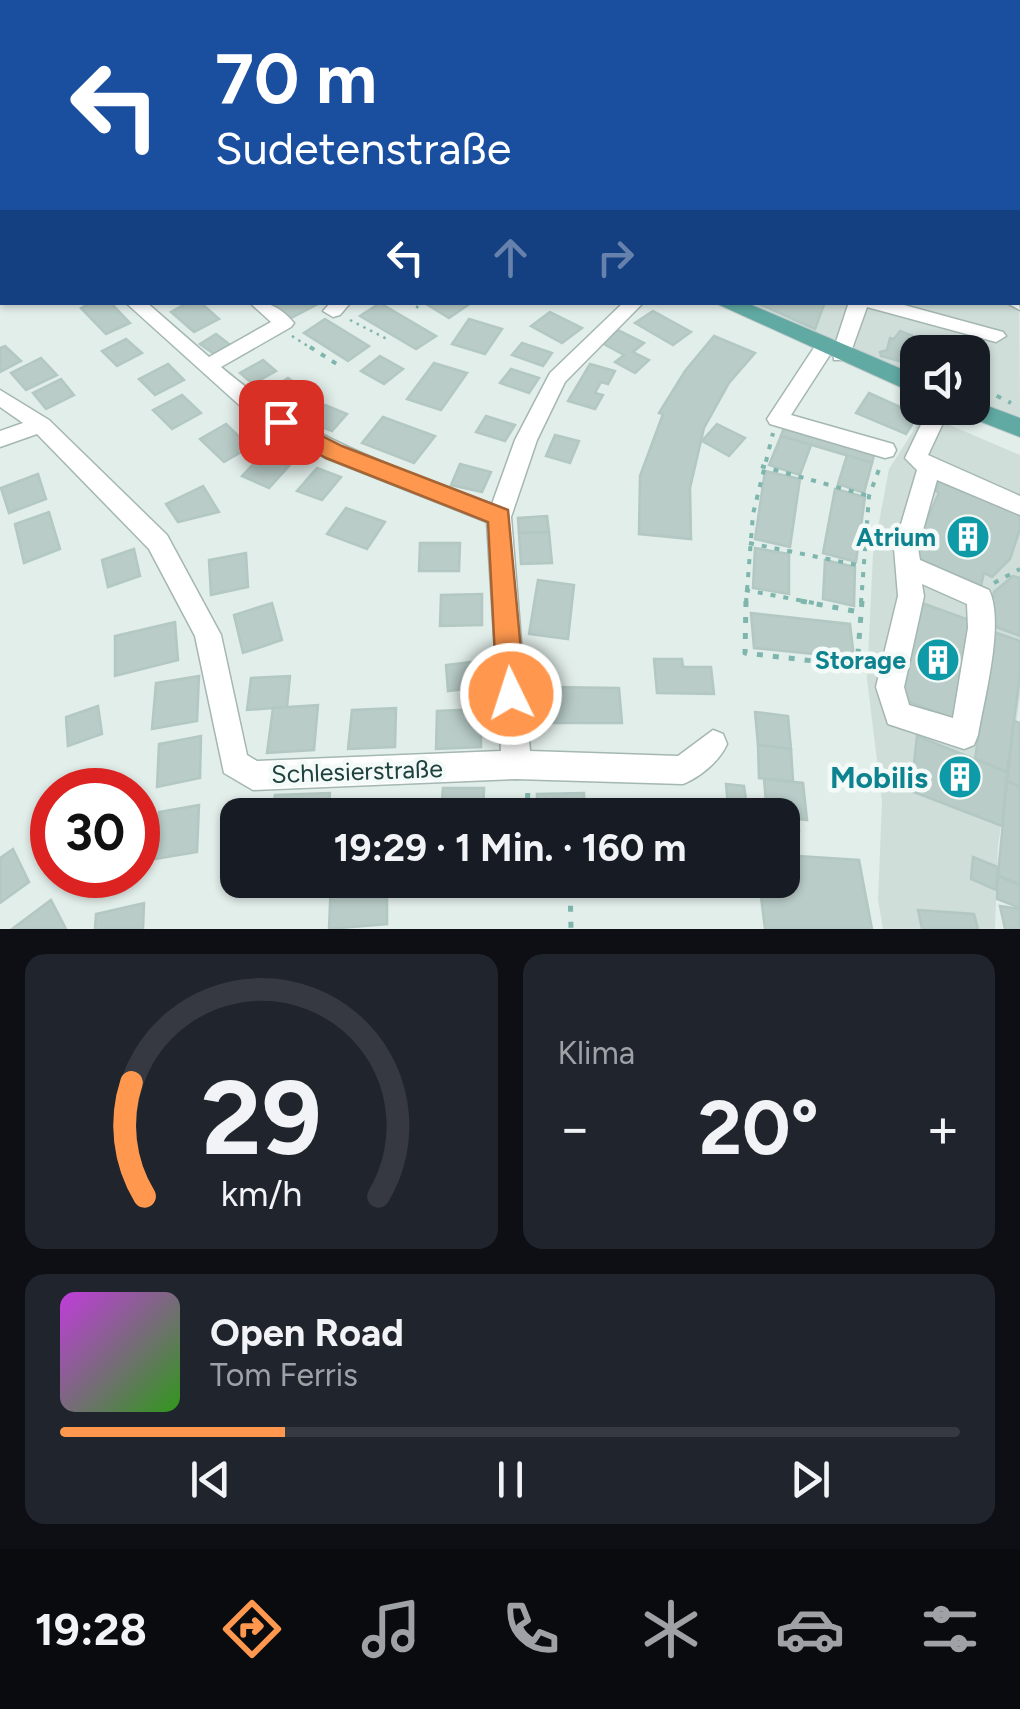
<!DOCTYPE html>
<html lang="de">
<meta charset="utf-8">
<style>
:root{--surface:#171b24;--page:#20242c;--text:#f1f3f6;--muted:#9ea1a6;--line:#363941;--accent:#ff984e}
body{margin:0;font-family:Figtree,sans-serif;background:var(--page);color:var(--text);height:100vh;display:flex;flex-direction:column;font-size:38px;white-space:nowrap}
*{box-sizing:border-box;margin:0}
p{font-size:32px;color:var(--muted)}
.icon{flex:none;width:55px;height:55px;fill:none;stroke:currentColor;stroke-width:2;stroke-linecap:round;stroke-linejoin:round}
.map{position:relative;height:929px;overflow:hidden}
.drawer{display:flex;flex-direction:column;gap:25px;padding:25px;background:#0d0f14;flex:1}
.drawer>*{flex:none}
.hud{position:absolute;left:0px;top:0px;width:1020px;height:305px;box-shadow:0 2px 8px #0004;background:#1a4fa0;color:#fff;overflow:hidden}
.controls{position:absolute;left:900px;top:335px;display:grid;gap:20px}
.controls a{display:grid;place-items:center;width:90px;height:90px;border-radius:20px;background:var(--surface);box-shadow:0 2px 8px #0004;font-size:50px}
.speed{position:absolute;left:30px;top:768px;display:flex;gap:20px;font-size:50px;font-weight:700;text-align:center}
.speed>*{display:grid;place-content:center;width:130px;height:130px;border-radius:50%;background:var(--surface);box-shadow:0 2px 8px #0004;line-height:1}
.speed .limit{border:15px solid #d22;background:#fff;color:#111}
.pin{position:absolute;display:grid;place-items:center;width:85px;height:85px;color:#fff;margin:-42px;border-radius:20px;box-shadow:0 5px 15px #0006}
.me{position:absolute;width:110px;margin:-55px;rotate:356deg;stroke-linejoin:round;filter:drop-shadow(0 0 8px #0008)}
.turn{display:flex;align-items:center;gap:35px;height:210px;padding:0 50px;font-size:45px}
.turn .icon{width:130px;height:130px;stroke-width:2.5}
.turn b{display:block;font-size:70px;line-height:85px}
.lanes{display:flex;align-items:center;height:95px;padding:0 50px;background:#0003;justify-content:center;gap:50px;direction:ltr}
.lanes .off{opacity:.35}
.big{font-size:75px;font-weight:700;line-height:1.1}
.drawer .widget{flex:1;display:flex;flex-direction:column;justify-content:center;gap:15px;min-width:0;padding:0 35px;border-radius:20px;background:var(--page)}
.drawer .dial{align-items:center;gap:0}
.dial svg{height:260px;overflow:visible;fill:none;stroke:var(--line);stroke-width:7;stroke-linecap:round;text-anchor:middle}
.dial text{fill:var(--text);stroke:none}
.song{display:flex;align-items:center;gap:30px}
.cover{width:120px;height:120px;border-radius:15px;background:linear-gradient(135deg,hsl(290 70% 55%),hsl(110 70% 35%))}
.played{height:10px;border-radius:5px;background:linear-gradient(90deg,var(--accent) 25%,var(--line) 25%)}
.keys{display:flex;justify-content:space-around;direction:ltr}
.heat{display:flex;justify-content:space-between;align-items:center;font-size:55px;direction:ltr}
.drawer .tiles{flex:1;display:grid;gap:25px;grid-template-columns:1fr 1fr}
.widget:last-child{grid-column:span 2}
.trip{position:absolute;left:220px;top:798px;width:580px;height:100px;border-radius:20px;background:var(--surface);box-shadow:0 2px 8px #0004;font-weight:700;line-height:100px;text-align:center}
.dock{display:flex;height:160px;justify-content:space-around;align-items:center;background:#090b0e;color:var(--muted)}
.dock .icon{width:70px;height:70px}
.dock .current{color:var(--accent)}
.dock b{font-size:45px;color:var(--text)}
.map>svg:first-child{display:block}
</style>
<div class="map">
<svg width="1020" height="929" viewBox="0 0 1020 929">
<rect width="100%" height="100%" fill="#e2eeea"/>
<g fill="#d0deda">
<polygon points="1018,103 1020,417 973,401 972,352 918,352 917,382 723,303 1018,302"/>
<polygon points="924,414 1020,455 1020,697 998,846 995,929 883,929 878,900 882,801 867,679 873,554 889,469"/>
</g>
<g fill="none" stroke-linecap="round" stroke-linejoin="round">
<polyline stroke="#83bdda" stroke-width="2.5" points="708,0 712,2"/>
</g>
<g fill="#b9ccc7" stroke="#b3c8c3" stroke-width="2.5">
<polygon points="916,0 1020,0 1020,10 1018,2"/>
<polygon points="93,302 110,302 130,323 106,334 81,308"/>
<polygon points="189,302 200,302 219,319 194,332 171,312"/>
<polygon points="270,302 316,302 318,304 291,318"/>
<polygon points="423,302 464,302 468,305 449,318"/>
<polygon points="755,302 825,302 815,329"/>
<polygon points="380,303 436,336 416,349 360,316"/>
<polygon points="653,311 691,332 673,345 635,323"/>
<polygon points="550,312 582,328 562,343 531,326"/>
<polygon points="325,319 369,346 348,361 304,333"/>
<polygon points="469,319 502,329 485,354 452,344"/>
<polygon points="618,330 644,343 633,352 649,360 635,373 615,362 624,355 602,343"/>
<polygon points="900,331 928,342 942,344 937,352 918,352 918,366 881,356 880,352 887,350 890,338 894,339"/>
<polygon points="216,334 233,347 217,356 200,344"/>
<polygon points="714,336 755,353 729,383 704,428 690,488 691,539 639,534 640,476 663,414 659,413 685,371"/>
<polygon points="126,339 142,353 117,366 102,351"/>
<polygon points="522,343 552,353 543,366 512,355"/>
<polygon points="5,346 21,361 0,372 0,348"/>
<polygon points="380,356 403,369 384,384 361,371"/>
<polygon points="41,358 57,375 26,390 11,373"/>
<polygon points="263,360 276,371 253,384 240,373"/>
<polygon points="434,363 467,373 441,410 407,399"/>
<polygon points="168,364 184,380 155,395 139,379"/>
<polygon points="590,364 615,371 608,384 601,382 595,393 603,395 595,409 568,401"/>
<polygon points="511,369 539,378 529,393 500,383"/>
<polygon points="288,378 307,391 285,406 266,392"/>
<polygon points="61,379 74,395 46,409 33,393"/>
<polygon points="869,393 918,415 906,434 856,413"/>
<polygon points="182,395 201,413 172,429 153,410"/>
<polygon points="325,405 347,414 332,431 309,422"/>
<polygon points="486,416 515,425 505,441 476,432"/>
<polygon points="383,417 435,436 414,463 362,443"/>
<polygon points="226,424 250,447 224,462 200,439"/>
<polygon points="717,424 745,438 729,456 702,441"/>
<polygon points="785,425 875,451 872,463 781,436"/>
<polygon points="555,435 579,441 570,463 546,456"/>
<polygon points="781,436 811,445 800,475 769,465"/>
<polygon points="262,455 289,466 269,488 242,476"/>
<polygon points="847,455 872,463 864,493 838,484"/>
<polygon points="460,464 491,472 482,492 451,485"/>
<polygon points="317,468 341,477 322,500 297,491"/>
<polygon points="765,471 800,479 790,547 755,539"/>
<polygon points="38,474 46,499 9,513 1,488"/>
<polygon points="939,480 1020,513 1020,529 1010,559 992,577 984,573 981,586 915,558 920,547 915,545 939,493 936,491"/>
<polygon points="203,486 219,512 178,522 166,504"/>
<polygon points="835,489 865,497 856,562 823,553"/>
<polygon points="346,508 385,522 367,549 327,534"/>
<polygon points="49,512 60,549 24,563 15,524"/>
<polygon points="547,516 549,532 519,533 518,518"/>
<polygon points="549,532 552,563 521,564 519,533"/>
<polygon points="420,543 460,543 459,571 419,571"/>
<polygon points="755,548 789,554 789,594 753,588"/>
<polygon points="134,549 140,576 108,587 102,560"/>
<polygon points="246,553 248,587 211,595 209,560"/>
<polygon points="825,560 855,567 854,606 823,599"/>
<polygon points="1013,576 1020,578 1020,636 987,624 994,592"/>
<polygon points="538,580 574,585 568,639 529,634"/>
<polygon points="482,594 482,625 440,626 441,595"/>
<polygon points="272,603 282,640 243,653 234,615"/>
<polygon points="922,603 972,621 956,720 902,699"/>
<polygon points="751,613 850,624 854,658 754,648"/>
<polygon points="175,622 178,660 115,676 115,636"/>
<polygon points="994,632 1020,641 1020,676 1007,772 975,759"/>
<polygon points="654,659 682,659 683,667 711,667 714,694 657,693"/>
<polygon points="480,661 483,687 448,691 446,665"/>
<polygon points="199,676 197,721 152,729 156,683"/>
<polygon points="290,676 287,707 247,710 251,678"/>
<polygon points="552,687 619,688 622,723 553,723"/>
<polygon points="318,705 314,750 267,753 273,708"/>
<polygon points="98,706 102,734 68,746 66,717"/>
<polygon points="396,708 395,747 348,749 352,710"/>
<polygon points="481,709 481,747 436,749 437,711"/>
<polygon points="755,712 788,716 791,749 758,745"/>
<polygon points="1014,721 1020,723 1020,787 1007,781"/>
<polygon points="201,736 200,778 157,787 159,744"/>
<polygon points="917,736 1007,772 1002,826 911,791"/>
<polygon points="758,745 791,749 793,781 759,778"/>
<polygon points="764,779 803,783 807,820 797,819 799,831 783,829 782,815 767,815"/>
<polygon points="1007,781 1020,787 1020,885 998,875"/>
<polygon points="726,784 744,786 747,807 728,805"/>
<polygon points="443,788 484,788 483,815 441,815"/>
<polygon points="330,793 328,815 272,815 275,795"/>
<polygon points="584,793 585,815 537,815 537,794"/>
<polygon points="199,805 197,852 155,859 159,812"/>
<polygon points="611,809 701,812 702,815 611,815"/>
<polygon points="782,832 792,833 796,856 782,855"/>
<polygon points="13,849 29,882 0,903 0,858"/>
<polygon points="782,855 859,860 872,929 765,929 759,880 782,880"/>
<polygon points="973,857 998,867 996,890 971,879"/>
<polygon points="998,876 1020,885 1020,908 997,899"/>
<polygon points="331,880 387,880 387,924 329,929"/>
<polygon points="51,900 66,929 12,929"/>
<polygon points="144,903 143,929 95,929 96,914"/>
<polygon points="1000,906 1020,909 1020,929 1005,929"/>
<polygon points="918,910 974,914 978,929 922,929"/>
</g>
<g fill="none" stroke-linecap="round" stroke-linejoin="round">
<defs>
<g id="minor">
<polygon points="360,0 378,0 379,2 362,2"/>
<polygon points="474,0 492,0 493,2 476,2"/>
<polygon points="813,0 857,0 858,2 815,2"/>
<rect x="1018" y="18" width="2" height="8"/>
<rect x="1018" y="60" width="2" height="8"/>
<polygon points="0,68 2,69 2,77 0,77"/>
<polygon points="2,152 2,163 0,164 0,153"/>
<polygon points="0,208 2,209 2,219 0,219"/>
<rect x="1018" y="217" width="2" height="10"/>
<polygon points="1018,297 1020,310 1005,302 1018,302"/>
<path d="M 125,302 L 146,302 L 209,357 L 271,322 L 249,302 C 269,302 280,307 294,323 L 291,327 L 221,367 C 304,438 392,466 492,504 L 515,440 L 550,373 L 624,302 L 644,302 L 565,382 L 537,440 L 511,517 L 530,751 L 678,756 L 713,730 L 723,734 L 727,744 C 720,761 700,777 683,784 L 516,779 L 253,790 L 224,773 L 195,636 L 149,549 L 37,434 L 0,447 L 0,431 L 23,423 L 0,407 L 0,390 L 49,420 L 167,535 L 221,635 L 247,755 L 257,761 L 501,751 L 487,522 L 326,458 L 247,412 Z"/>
<polygon points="331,302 351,302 340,315 333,317 323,311"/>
<polygon points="849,302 893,302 1003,332 1006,336 996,342 867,307 848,360 834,360 833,350 791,415 893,444 896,450 893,456 885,458 770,424 767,419 817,343 824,341 834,348"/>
<path d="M 929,408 L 950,408 L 928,455 L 1020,496 L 1020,515 L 937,480 L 918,548 L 920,560 L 989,590 C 1005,622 984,699 978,735 L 974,745 L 964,749 L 888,724 L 876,687 L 898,596 L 894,548 L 917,470 L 905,458 ZM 922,584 L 967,604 L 968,628 L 953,718 L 909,705 L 904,687 L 924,596 Z"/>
</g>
<g id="major">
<polygon points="180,0 200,0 201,2 181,2"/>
<polygon points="713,302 745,302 918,376 918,395"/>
<polygon points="972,400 1020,418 1020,437 961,414 957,408 972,408"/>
</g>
</defs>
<use href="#minor" stroke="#a4b7b3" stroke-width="3"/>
<use href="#major" stroke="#c0cac9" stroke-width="2"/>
<g stroke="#7eb5ad" stroke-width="2.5" stroke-dasharray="2.5 5" stroke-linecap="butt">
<polyline points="283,0 291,2"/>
<polyline points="414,0 420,2"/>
<polyline points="735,0 745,2"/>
<polyline points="301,2 308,0"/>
<polyline points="410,302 420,309"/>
<polyline points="350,320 387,339"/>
<polyline points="292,336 314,350"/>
</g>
<g stroke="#7eb5ad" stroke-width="4" stroke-dasharray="5 8" stroke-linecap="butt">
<polyline points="310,347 343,368"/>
<polyline points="985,390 1011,403"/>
<polyline points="761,466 869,496"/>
<polyline points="749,543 862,566"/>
<polyline points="994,583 1020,569"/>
<polyline points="745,590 814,603"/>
<polyline points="746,603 753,514 773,433"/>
<polyline points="861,603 869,496 881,464"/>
</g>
<g stroke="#7eb5ad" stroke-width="5" stroke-dasharray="6 10" stroke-linecap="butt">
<polyline points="746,601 745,653 857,666 862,601"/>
<polyline points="801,601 859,612"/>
<polyline points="527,815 528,786"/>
<polyline points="544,880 570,884 571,929"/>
</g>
<use href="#minor" fill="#fff" fill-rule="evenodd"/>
<use href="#major" fill="#61a9a3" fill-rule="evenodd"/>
</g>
<polygon fill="#ff984e" stroke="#a66333" stroke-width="2.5" points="281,415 342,446 508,510 525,694 521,703 511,707 501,703 497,694 488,522 326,458 273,428 270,422 273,417"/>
<defs>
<symbol id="building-disc" viewBox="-11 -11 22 22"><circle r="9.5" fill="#0f9aa8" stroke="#f3faf7"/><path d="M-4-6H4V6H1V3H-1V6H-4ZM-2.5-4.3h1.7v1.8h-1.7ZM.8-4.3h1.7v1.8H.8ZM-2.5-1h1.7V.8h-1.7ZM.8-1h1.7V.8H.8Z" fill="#fff"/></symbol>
</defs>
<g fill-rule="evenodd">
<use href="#building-disc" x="943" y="512" width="50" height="50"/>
<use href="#building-disc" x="913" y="635" width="50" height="50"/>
<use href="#building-disc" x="935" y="752" width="50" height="50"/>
</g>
<g text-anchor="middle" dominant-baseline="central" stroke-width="9" stroke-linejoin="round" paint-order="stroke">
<g font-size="25" font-weight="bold" fill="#0d838f" stroke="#f3faf7" text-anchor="end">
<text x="936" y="537">Atrium</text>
<text x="906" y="660">Storage</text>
</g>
<g font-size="25" fill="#1f413e" stroke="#f3faf7">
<text transform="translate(357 771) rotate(-2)">Schlesierstraße</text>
</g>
<g font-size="30" font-weight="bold" fill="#0d838f" stroke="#f3faf7" text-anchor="end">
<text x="928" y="777">Mobilis</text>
</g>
</g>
</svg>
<div class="controls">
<a><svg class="icon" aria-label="sound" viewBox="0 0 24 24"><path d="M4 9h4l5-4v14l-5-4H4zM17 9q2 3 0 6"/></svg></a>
</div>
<div class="speed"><div class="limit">30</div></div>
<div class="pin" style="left:281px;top:422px;background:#d93025"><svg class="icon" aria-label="arrive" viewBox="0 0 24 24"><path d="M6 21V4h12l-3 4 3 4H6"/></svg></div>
<svg class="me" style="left:511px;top:694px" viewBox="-20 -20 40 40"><circle r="17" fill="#ff984e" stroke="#fff" stroke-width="3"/><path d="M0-11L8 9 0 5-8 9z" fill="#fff"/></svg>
<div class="trip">19:29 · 1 Min. · 160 m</div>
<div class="hud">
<div class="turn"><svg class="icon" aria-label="left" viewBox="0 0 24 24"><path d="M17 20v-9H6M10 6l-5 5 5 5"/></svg><div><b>70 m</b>Sudetenstraße</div></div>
<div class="lanes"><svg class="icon" aria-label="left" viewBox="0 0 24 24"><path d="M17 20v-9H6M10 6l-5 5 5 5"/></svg><svg class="icon off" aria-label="ahead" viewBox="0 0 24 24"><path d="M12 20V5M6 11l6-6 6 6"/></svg><svg class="icon off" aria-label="right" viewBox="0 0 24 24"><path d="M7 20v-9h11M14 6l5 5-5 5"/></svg></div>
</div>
</div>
<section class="drawer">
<div class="tiles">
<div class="widget dial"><svg viewBox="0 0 100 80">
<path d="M14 69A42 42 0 1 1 86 69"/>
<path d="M14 69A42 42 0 0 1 10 34" stroke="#ff984e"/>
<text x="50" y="56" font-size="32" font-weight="700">29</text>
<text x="50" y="72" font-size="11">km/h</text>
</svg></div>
<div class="widget"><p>Klima</p>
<div class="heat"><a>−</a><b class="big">20°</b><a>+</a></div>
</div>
<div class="widget">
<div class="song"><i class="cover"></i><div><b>Open Road</b><p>Tom Ferris</p></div></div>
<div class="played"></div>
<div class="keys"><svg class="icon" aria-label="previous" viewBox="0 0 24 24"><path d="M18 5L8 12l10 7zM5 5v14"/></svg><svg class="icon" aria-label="pause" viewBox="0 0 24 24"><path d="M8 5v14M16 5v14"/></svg><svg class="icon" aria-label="next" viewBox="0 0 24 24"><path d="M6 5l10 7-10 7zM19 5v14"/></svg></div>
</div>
</div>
</section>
<nav class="dock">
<b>19:28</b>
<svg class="icon current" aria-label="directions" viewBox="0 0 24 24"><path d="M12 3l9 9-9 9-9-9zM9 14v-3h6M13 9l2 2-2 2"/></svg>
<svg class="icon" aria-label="music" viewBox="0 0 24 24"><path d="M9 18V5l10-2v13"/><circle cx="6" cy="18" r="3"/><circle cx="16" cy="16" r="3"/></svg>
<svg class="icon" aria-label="phone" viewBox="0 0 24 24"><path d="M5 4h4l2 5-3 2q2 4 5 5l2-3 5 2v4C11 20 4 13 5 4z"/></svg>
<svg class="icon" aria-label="climate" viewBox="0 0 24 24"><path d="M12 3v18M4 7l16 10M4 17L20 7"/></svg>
<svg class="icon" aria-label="car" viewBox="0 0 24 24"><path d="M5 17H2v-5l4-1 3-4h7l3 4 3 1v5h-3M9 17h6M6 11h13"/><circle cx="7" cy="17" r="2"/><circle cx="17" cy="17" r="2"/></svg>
<svg class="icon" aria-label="filters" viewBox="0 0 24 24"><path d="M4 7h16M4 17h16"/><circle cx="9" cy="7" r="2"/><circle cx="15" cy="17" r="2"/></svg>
</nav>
